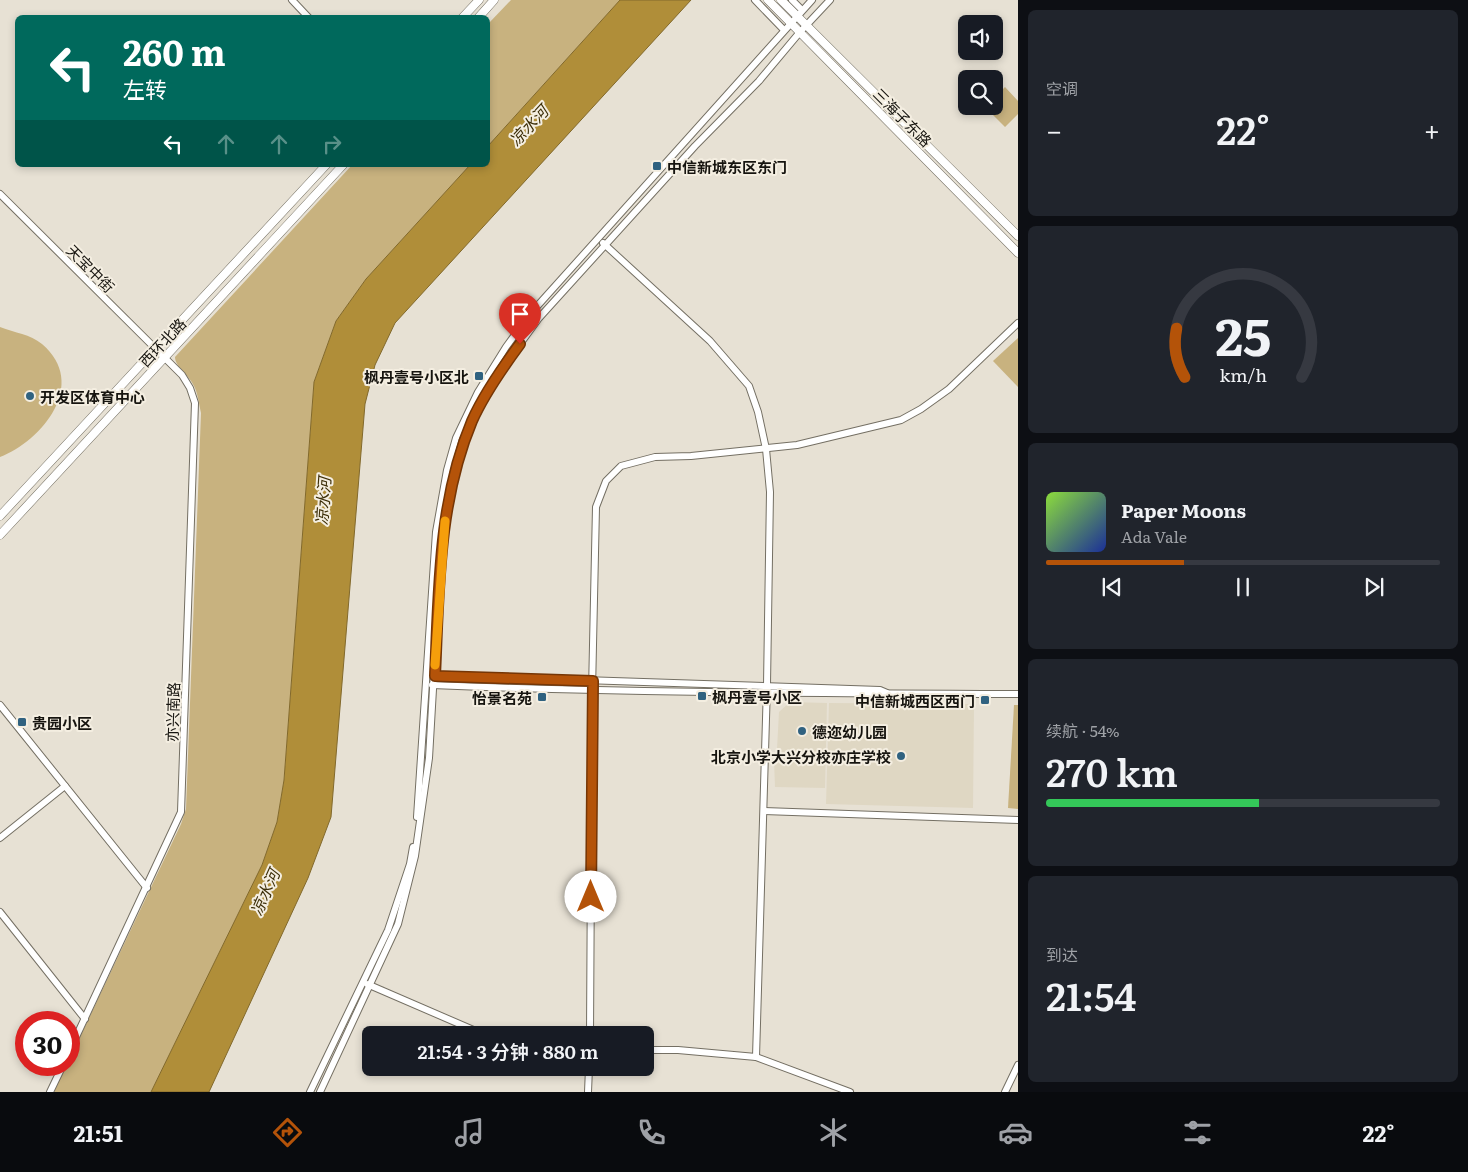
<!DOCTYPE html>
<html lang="zh">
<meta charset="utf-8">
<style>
:root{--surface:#171b24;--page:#20242c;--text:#f1f3f6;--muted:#9ea1a6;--line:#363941;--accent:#b45309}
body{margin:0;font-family:Literata,"Noto Sans SC",serif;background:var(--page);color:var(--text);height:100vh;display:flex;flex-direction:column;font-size:19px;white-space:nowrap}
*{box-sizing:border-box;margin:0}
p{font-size:16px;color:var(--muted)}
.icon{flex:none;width:28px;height:28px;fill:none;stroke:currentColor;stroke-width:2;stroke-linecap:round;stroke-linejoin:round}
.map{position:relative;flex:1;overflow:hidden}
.panel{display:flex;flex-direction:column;gap:10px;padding:10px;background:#0d0f14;width:450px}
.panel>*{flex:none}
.hud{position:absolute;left:15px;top:15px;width:475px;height:152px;border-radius:8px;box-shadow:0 2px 8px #0003;background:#00695c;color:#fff;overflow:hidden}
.buttons{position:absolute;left:958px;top:15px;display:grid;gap:10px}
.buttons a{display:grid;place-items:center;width:45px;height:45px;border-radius:8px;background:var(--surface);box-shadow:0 2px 8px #0003;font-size:25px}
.speed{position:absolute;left:15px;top:1011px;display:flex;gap:10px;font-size:25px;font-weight:700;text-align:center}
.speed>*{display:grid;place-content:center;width:65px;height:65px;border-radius:50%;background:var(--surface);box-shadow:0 2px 8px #0003;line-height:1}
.speed .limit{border:8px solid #d22;background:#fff;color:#111}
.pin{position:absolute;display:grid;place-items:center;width:42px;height:42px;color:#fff;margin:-51px -21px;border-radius:50% 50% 50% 0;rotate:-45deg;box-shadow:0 0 5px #0007}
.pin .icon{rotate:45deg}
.me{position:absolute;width:55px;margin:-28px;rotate:0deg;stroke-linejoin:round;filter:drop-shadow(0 0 4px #0008)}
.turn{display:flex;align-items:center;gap:18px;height:105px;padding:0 25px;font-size:22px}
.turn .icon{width:65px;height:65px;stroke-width:2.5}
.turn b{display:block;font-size:35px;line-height:42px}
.lanes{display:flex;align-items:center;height:48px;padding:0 25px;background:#0003;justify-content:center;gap:25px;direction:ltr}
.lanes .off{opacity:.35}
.big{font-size:38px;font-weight:600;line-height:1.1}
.panel .widget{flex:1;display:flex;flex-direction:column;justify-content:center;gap:8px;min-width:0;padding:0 18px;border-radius:8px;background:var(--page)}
.panel .dial{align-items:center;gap:0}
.dial svg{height:130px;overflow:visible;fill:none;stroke:var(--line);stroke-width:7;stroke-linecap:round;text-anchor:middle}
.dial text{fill:var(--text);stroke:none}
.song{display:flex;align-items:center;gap:15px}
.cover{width:60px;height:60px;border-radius:8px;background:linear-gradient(135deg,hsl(90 70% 55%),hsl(230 70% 35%))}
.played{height:5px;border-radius:2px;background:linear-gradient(90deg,var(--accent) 35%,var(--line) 35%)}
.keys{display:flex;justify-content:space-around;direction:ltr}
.heat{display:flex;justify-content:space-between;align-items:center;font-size:28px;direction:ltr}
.charge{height:8px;border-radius:4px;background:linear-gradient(90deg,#34c759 54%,var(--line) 0)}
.trip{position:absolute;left:362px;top:1026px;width:292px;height:50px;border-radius:8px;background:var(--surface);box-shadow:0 2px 8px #0003;font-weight:600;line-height:50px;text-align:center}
.tabs{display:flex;height:80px;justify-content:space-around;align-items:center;background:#090b0e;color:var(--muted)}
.tabs .icon{width:35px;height:35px}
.tabs .on{color:var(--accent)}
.tabs b{font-size:22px;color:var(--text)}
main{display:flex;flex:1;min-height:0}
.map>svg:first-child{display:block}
</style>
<main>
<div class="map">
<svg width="1018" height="1092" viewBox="0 0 1018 1092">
<rect width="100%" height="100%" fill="#e7e1d4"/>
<g fill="#dfd7c3">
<polygon points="790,702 827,703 825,788 775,787 774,760 777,749 779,712"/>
<polygon points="829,703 970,704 974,707 973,808 826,804"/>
</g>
<g fill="#c8b27f">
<polygon points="511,0 620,0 488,146 488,24"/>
<polygon points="1005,87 1018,101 1018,114 1005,127 985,107 994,106 994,98"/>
<path d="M 352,165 L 470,165 L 366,279 L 336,321 L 314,382 L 284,780 L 277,822 L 262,865 L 151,1092 L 54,1092 L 66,1065 L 69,1065 L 69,1060 L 181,824 L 186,809 L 201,413 C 199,404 198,394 194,386 C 190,376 175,367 175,357 Z"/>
<path d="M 0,327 C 15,333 30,334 42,344 C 89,384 42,441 0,457 Z"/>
<polygon points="1018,338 1018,387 993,361"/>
<polygon points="1014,705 1018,705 1018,809 1008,808"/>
</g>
<polygon fill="#b08e39" stroke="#82692c" points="620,0 691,0 395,323 375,365 365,404 331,817 308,878 209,1092 151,1092 262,865 277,822 284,780 314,382 336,321 366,279 470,165 488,165 488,146"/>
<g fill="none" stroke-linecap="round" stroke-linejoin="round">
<defs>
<g id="minor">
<polyline points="292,0 309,18"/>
<polyline points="755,0 784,30"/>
<polyline points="792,0 802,10"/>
<polyline points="0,194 182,375 190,388 195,403 181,812 69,1052"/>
<polyline points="603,243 710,341 749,386 758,412 766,449 770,492 767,685 756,1057"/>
<polyline points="432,675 880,690 887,693"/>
<path d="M 432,685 C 628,693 823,693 1018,694"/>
<polyline points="0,705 147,888"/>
<polyline points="764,811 1018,820"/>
<polyline points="417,817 436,532 447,470 456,438 478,392 506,347 531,313 812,0"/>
<polyline points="0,838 65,786"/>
<polyline points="0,912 85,1019"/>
<polyline points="367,984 485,1035"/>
<polyline points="590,1035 592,691 596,507 606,481 621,466 655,457 691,456 797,445 901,420 921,409 949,389 1018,323"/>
<polyline points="646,1050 678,1050 756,1057 850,1092"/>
<polyline points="50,1092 63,1065"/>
<polyline points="310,1092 388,930 410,864 413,847"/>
<polyline points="320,1092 398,924 415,856 429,758 442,534 455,472 473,419 501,370 539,318 695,146 759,81 800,32 830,0"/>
<polyline points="588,1092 589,1068"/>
<polyline points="1005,1092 1018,1065"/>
</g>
<g id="major">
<polyline points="768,0 1018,253"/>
<polyline points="781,0 1018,236"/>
<polyline points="462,18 479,0"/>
<polyline points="478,18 494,0"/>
<polyline points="0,516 326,165"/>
<polyline points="0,535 343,165"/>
</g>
</defs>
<use href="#minor" stroke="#746f63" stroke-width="8"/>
<use href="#major" stroke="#746f63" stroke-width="9"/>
<use href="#minor" stroke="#fff" stroke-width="6"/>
<use href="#major" stroke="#fff" stroke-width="8"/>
</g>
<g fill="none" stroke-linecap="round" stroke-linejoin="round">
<defs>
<path id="route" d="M 520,344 C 503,367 484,394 472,421 C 438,502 439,590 435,676 L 593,681 L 591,897"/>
</defs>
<use href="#route" stroke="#753606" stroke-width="12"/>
<use href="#route" stroke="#b45309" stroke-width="9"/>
<polyline stroke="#f59e0b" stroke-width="9" points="435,665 445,521"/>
</g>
<g fill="#306280" stroke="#f4eee1" stroke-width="2">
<rect x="652" y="161" width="10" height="10" rx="2.5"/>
<rect x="474" y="371" width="10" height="10" rx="2.5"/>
<circle cx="30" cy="396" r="5"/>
<rect x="697" y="691" width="10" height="10" rx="2.5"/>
<rect x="537" y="692" width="10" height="10" rx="2.5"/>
<rect x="980" y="695" width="10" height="10" rx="2.5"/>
<rect x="17" y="717" width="10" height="10" rx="2.5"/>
<circle cx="802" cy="731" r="5"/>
<circle cx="901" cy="756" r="5"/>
</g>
<g text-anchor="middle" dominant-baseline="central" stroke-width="4" stroke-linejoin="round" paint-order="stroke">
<g font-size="15" fill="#16140f" stroke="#f4eee1">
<text transform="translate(903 117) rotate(45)">三海子东路</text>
<text transform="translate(91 268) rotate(45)">天宝中街</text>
<text transform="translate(162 342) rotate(-47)">西环北路</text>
<text transform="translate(172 712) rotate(-88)">亦兴南路</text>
</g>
<g font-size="15" font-weight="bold" fill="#16140f" stroke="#f4eee1" text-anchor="start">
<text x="667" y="166">中信新城东区东门</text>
<text x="469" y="376" text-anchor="end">枫丹壹号小区北</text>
<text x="40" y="396">开发区体育中心</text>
<text x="712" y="696">枫丹壹号小区</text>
<text x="532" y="697" text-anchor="end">怡景名苑</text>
<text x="975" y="700" text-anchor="end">中信新城西区西门</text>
<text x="32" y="722">贵园小区</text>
<text x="812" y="731">德迩幼儿园</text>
<text x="891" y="756" text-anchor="end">北京小学大兴分校亦庄学校</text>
</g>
<g font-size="16" font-style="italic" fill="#3d2f09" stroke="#f4eee1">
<text transform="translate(528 125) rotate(-47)">凉水河</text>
<text transform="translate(322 501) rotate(-86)">凉水河</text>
<text transform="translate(264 892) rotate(-66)">凉水河</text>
</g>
</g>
</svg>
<div class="buttons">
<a><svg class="icon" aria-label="sound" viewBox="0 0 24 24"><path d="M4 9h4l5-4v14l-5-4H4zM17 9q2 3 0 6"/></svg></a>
<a><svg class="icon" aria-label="search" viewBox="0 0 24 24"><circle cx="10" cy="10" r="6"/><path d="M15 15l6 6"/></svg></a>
</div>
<div class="speed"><div class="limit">30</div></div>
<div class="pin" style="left:520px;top:344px;background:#d93025"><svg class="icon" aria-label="arrive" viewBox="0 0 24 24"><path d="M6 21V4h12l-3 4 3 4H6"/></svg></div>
<svg class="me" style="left:591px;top:897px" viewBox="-20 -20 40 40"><circle r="19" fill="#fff"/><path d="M0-13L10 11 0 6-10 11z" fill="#b45309"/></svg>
<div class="trip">21:54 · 3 分钟 · 880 m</div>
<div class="hud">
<div class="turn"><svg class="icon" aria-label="left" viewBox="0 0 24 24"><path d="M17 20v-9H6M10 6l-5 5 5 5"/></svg><div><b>260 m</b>左转</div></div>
<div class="lanes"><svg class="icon" aria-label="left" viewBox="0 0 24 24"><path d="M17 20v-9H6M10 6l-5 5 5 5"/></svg><svg class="icon off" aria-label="ahead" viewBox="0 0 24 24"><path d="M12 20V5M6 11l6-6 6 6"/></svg><svg class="icon off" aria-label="ahead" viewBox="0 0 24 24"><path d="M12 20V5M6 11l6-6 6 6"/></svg><svg class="icon off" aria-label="right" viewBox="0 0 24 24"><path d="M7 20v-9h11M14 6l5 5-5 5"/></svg></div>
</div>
</div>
<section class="panel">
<div class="widget"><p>空调</p>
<div class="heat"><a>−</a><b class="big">22°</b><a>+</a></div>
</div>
<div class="widget dial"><svg viewBox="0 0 100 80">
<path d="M14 69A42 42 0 1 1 86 69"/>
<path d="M14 69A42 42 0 0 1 9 39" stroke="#b45309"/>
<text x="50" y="56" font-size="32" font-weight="700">25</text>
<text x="50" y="72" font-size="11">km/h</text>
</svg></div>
<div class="widget">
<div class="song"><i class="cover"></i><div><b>Paper Moons</b><p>Ada Vale</p></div></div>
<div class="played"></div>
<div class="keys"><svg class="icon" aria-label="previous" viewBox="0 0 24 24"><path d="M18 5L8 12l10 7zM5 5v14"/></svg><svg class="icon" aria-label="pause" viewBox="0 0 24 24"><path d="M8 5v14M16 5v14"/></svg><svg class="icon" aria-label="next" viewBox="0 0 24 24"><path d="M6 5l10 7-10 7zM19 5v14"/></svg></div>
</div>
<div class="widget"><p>续航 · 54%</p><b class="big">270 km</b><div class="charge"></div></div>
<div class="widget"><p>到达</p><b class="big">21:54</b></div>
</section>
</main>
<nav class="tabs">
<b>21:51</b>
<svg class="icon on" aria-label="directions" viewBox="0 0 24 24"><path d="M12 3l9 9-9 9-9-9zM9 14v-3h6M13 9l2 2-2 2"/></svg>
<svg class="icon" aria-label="music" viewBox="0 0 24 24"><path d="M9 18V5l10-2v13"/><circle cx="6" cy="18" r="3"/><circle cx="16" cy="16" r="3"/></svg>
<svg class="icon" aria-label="phone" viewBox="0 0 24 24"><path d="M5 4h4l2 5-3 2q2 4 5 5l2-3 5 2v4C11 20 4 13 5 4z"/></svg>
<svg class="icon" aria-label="climate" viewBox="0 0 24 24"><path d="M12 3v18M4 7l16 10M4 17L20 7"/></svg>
<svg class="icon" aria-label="car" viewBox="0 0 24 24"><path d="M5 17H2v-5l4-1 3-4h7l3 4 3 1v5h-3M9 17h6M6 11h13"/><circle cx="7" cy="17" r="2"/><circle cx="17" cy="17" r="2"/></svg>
<svg class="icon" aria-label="filters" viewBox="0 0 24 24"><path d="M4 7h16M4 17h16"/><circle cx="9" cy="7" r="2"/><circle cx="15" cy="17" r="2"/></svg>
<b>22°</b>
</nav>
